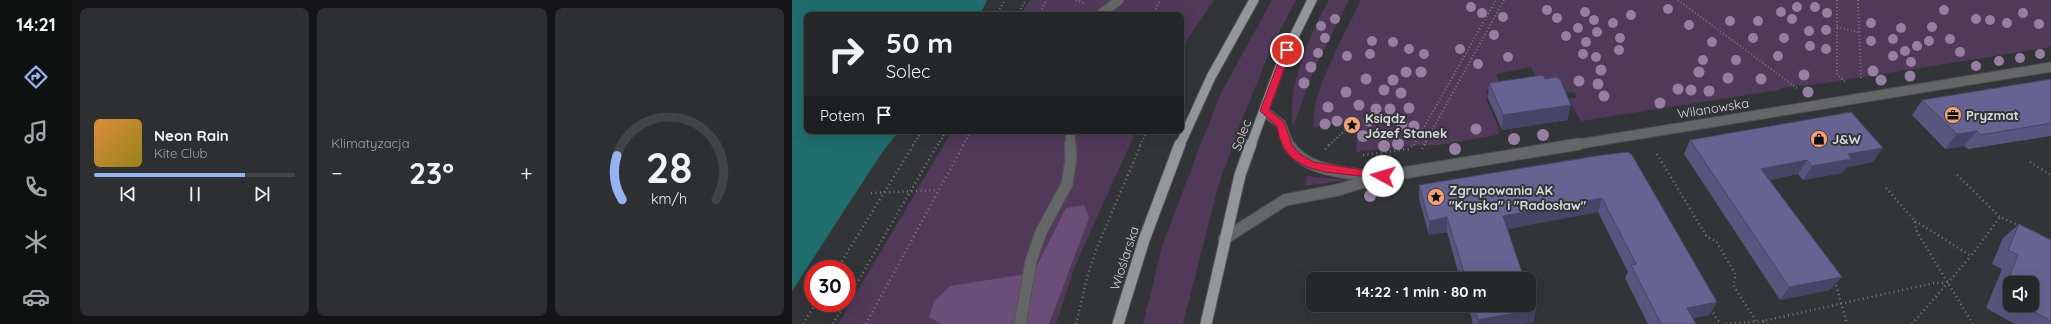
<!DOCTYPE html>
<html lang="pl">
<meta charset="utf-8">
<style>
:root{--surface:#262729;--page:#2e2f31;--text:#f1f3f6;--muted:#a4a5a8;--line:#424446;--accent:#95b2f1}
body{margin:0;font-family:Quicksand,sans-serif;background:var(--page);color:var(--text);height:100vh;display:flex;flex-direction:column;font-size:15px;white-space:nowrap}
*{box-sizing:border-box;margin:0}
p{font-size:13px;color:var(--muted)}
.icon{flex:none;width:22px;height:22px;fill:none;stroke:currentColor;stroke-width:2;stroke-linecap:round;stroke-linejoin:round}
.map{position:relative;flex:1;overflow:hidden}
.panel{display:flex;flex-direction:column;gap:8px;padding:8px;background:#151517;width:720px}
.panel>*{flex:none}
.guide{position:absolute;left:12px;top:12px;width:380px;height:122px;border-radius:8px;box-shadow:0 4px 16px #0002,0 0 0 1px var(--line);background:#262729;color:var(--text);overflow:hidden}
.controls{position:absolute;left:1211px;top:276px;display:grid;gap:8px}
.controls a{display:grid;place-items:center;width:36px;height:36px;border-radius:8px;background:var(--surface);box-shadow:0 4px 16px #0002,0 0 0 1px var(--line);font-size:20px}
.speed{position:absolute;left:12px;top:260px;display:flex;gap:8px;font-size:20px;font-weight:700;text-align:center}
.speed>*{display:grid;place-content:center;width:52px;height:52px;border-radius:50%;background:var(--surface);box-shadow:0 4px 16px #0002,0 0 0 1px var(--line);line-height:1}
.speed .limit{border:6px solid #d22;background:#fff;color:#111}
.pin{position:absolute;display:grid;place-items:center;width:34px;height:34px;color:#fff;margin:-17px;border:2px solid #fff;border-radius:50%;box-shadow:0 1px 4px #0007}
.me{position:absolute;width:44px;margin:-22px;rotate:276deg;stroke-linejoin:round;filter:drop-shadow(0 0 3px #0008)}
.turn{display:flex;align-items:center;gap:14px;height:84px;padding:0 16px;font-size:18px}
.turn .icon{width:52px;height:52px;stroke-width:2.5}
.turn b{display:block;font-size:28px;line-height:34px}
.then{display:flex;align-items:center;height:38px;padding:0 16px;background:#0003;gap:8px;font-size:15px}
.big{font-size:30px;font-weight:700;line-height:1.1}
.panel .card{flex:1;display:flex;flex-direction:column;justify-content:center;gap:6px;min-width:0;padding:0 14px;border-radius:8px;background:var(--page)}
.panel .dial{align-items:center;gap:0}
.dial svg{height:104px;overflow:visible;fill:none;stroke:var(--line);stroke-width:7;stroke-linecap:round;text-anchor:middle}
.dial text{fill:var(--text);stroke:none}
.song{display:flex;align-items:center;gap:12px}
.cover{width:48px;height:48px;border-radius:6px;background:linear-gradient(135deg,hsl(30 70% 55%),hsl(50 70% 35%))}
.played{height:4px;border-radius:2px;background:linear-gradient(90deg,var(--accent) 75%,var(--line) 75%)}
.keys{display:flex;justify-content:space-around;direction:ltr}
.heat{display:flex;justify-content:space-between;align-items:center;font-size:22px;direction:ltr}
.panel .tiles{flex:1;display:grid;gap:8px;grid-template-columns:repeat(3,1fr)}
.trip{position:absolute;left:514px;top:272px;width:230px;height:40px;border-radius:8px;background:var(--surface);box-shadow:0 4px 16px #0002,0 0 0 1px var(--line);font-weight:700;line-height:40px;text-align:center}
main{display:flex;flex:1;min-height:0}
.dock{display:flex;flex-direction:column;width:72px;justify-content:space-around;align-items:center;background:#0f1010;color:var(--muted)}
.dock .icon{width:28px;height:28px}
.dock .on{color:var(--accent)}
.dock b{font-size:18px;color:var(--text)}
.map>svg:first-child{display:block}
</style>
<main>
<nav class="dock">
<b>14:21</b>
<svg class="icon on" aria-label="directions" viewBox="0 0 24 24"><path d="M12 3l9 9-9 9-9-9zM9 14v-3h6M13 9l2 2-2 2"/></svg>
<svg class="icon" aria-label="music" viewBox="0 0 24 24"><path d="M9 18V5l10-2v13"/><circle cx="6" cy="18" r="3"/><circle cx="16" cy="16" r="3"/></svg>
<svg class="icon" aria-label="phone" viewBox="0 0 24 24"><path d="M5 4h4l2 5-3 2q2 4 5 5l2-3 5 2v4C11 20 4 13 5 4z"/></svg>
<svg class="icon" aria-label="climate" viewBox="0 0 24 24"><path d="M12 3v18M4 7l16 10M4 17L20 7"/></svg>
<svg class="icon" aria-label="car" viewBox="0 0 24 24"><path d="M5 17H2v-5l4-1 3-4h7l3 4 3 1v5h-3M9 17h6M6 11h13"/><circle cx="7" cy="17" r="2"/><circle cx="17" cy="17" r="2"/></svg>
</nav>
<section class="panel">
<div class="tiles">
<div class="card">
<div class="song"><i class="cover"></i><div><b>Neon Rain</b><p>Kite Club</p></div></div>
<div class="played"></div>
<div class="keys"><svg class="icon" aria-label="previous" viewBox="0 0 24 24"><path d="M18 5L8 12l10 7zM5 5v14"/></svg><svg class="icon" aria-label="pause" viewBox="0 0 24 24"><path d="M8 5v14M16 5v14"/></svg><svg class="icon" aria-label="next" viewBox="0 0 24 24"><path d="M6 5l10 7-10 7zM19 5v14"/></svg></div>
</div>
<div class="card"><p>Klimatyzacja</p>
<div class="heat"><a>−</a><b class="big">23°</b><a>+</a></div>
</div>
<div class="card dial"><svg viewBox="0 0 100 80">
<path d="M14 69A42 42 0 1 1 86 69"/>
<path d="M14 69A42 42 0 0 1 10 35" stroke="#95b2f1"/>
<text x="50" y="56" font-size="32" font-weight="700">28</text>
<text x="50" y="72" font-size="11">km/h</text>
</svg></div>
</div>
</section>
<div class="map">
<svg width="1259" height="324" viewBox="0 0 1259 324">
<rect width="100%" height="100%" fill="#323437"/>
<g fill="#51395a">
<polygon points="238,0 422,0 389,49 389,15 229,15"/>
<polygon points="480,0 504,0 481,44 449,122 426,187 391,324 351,324 370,246 410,141 429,93"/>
<path d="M 537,0 L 557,0 L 522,69 L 501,127 C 494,88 518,34 537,0 Z"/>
<path d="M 569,0 L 1259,0 L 1259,47 L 1034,83 L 989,88 L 987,90 L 789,121 L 776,99 L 785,97 L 782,92 L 773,93 L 749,86 L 739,67 L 704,74 L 708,85 L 707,89 L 694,91 L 697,98 L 694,99 L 708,131 L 705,135 L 646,145 L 616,146 L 564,152 L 566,121 L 563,119 L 522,128 C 516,97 555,30 569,0 Z"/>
<polygon points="160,131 344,131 283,266 264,324 46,324"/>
<polygon points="515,176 555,180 513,186"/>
</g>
<polygon fill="#6b4e77" points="292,205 297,218 257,324 149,324 137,317 142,301 158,286 241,273 274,208"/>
<polygon fill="#1f6d6d" points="0,0 195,0 188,15 15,15 15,131 107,131 89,154 0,291"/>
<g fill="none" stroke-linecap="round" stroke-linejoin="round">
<defs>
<g id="lane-far1">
<polyline points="308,15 327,0"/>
<polyline points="278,131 279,145"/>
</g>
<polyline id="lane" points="228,324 239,261 249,232 275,184 279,158 278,144"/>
<g id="street-far1">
<polyline points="472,111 489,124 497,145"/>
<polyline points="781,145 1259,67"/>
</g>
<g id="street">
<path d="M 496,144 C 515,173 554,172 585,177"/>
<polyline points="432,239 493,200 546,190 587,177 787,144"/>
</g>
<g id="primary-far1">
<polyline points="388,145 419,77 462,0"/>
<polyline points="459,145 490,61 520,0"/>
</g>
<g id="primary">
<polyline points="326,324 352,240 388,144"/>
<polyline points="414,324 448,175 459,144"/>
</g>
</defs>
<use href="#lane-far1" stroke="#505255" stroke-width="11"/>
<use href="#lane" stroke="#505255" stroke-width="13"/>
<use href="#street-far1" stroke="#505255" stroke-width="11"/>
<use href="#street" stroke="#505255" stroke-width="13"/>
<use href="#primary-far1" stroke="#505255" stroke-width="11"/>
<use href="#primary" stroke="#505255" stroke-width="13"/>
<g stroke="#78797c" stroke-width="2" stroke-dasharray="1 2.5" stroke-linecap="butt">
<polyline points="284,0 294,4"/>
<polyline points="886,0 1006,89"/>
<polyline points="1045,0 1045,74 1053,82"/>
<polyline points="1066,0 1069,79"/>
<polyline points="204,15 213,0"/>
<polyline points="225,15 234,0"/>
<polyline points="246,15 255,0"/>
<polyline points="360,15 369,0"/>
<polyline points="1045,27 1067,32"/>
<polyline points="121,145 130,131"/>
<polyline points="146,145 154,131"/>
<polyline points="171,145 179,131"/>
<polyline points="348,145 355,131"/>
<polyline points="537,145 558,126"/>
<polyline points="622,145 704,0"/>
<polyline points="632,145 712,0"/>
</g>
<g stroke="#78797c" stroke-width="2.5" stroke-dasharray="1 3.5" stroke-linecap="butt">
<polyline points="533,149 538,144"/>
<polyline points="630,149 633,144"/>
<polyline points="865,154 915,237 924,241 944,275 941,285 966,324"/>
<polyline points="571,155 617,149 622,144"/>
<polyline points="1238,162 1259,175"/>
<polyline points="1165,175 1208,217"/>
<polyline points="1094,188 1122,220"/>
<polyline points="79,193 146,190"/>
<polyline points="45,269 122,144"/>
<polyline points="1043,281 1055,324"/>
<polyline points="55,300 146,144"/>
<polyline points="919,309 928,324"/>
<polyline points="11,324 24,303"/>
<polyline points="41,324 53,303"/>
<polyline points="74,324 172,144"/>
<polyline points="284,324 296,274 304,250 349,144"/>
<polyline points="934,324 971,321"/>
<polyline points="976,324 971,321 1142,283 1154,283"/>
<polyline points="1120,324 1179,256"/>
<polyline points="1181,324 1125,232 1122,220 1179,256 1208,217 1228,226"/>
</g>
<use href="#lane-far1" stroke="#646667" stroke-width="9"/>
<use href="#lane" stroke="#646667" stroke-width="11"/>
<use href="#street-far1" stroke="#646667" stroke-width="9"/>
<use href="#street" stroke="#646667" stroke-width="11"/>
<use href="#primary-far1" stroke="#939798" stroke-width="9"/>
<use href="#primary" stroke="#939798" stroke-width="11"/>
</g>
<g fill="#977ea3">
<circle cx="679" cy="7" r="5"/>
<circle cx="1005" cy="7" r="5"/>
<circle cx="1023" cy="7" r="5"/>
<circle cx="876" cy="9" r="5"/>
<circle cx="755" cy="10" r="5"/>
<circle cx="1152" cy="10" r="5"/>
<circle cx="793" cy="12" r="5"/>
<circle cx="989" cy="12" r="5"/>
<circle cx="690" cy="13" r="5"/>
<circle cx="1035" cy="13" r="5"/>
<circle cx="1231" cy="13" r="5"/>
<circle cx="839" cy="15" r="5"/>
<circle cx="711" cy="17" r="5"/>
<circle cx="765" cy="18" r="5"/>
<circle cx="543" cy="19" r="5"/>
<circle cx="1000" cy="19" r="5"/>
<circle cx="1184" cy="19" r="5"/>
<circle cx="802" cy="20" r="5"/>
<circle cx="1198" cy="20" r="5"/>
<circle cx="938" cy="21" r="5"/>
<circle cx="966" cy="21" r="5"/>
<circle cx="821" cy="23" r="5"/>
<circle cx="1079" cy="23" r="5"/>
<circle cx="1215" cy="23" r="5"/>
<circle cx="1247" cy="24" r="5"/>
<circle cx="897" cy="25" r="5"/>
<circle cx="529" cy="26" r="5"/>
<circle cx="1140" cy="27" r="5"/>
<circle cx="786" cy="28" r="5"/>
<circle cx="1109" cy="28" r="5"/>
<circle cx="1034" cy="30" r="5"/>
<circle cx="1017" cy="31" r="5"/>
<circle cx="805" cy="32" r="5"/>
<circle cx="702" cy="35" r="5"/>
<circle cx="774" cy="36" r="5"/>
<circle cx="533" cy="38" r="5"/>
<circle cx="828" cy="38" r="5"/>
<circle cx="961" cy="38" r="5"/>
<circle cx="992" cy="38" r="5"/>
<circle cx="1101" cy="39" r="5"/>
<circle cx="1158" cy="39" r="5"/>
<circle cx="580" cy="41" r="5"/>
<circle cx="1079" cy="41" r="5"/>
<circle cx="1137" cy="41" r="5"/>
<circle cx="601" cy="42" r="5"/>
<circle cx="794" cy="42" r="5"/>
<circle cx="920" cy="42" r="5"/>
<circle cx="1018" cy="46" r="5"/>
<circle cx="1125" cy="46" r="5"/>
<circle cx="617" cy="49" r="5"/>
<circle cx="668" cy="49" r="5"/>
<circle cx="1034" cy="49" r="5"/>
<circle cx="827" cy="50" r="5"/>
<circle cx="1113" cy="51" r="5"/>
<circle cx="1168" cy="52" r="5"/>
<circle cx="526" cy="53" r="5"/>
<circle cx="578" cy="54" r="5"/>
<circle cx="632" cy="54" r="5"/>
<circle cx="791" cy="54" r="5"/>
<circle cx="1248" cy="54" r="5"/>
<circle cx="555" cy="56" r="5"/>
<circle cx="986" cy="56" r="5"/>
<circle cx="1101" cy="56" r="5"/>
<circle cx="716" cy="57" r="5"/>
<circle cx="804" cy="57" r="5"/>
<circle cx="1228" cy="58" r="5"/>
<circle cx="911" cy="60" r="5"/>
<circle cx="944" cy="60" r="5"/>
<circle cx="1207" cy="61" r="5"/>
<circle cx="1119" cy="62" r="5"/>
<circle cx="686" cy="64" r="5"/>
<circle cx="1184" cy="66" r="5"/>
<circle cx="519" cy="67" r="5.5"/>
<circle cx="809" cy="70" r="5.5"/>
<circle cx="1081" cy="71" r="5.5"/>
<circle cx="614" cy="72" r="5.5"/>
<circle cx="629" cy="72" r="5.5"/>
<circle cx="907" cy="72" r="5.5"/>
<circle cx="1012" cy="75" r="5.5"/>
<circle cx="1118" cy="76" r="5.5"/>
<circle cx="936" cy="78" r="5.5"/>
<circle cx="574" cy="79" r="5.5"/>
<circle cx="969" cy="79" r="5.5"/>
<circle cx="601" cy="80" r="5.5"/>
<circle cx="1089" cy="80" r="5.5"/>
<circle cx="787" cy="81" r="5.5"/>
<circle cx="512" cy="83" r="5.5"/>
<circle cx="806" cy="84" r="5.5"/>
<circle cx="886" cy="89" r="5.5"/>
<circle cx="592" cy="90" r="5.5"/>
<circle cx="899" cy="90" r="5.5"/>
<circle cx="917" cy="91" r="5.5"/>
<circle cx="554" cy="92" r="5.5"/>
<circle cx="1016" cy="92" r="5.5"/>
<circle cx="609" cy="93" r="5.5"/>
<circle cx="812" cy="96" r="5.5"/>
<circle cx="868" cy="103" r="5.5"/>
<circle cx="567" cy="105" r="5.5"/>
<circle cx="536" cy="107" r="5.5"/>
<circle cx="617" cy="108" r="5.5"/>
<circle cx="584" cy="109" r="5.5"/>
<circle cx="598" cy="109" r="5.5"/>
<circle cx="545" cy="121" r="5.5"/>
<circle cx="577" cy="121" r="5.5"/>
<circle cx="533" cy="124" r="5.5"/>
<circle cx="610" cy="124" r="5.5"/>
<circle cx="622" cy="126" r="5.5"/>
<circle cx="684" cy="129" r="5.5"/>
<circle cx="751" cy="135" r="6"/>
<circle cx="571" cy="136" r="6"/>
<circle cx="722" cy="139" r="6"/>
<circle cx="606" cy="144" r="6"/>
<circle cx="592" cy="146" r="6"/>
<circle cx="663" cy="149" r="6"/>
<circle cx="578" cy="196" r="6"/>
</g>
<g fill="#58557e" fill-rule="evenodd">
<polygon points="753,79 779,105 775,120 710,130 696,98 697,83"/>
<polygon points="1259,79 1259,136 1176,149 1172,146 1153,149 1120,115 1130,100"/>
<polygon points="898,140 1081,162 1055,167 1050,173 1011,180 1006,174 978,180 1038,290 988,300 892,154"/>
<polygon points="810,155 925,302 917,315 901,318 904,324 856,324 833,278 836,272 806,212 715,229 732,278 735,279 668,279 655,232 637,235 627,199 627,185"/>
<path d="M 1227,224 L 1259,240 L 1259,324 L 1223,324 L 1194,308 L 1210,269 L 1200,264 L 1211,238 ZM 1218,283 L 1240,305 L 1218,305 Z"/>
<polygon points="740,298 744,309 741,322 729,324 681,324 676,305 737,305"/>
</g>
<g fill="#474566">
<polygon points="779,105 775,120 710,130 711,115"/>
<polygon points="1185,131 1172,146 1153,149 1165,134"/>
<polygon points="1091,148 1081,162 1055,167 1050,173 1011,180 1020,166 1056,154"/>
<polygon points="1015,160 1006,174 961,183 969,169"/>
<polygon points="810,198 806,212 709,230 711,216"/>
<polygon points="655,217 655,232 637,235 637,221"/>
<polygon points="1050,277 1038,290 988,300 997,287"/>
<polygon points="925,302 917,315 888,321 895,308"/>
<polygon points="744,309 741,322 729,324 685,324 686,320"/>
</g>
<g fill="#666392" stroke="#474566">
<polygon points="751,75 753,79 764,77 768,79 779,105 711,115 697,83"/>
<polygon points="1259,79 1259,123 1189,135 1185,131 1165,134 1130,100"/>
<polygon points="1059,112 1091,148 1056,154 1060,159 1020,166 1015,160 969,169 1050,277 997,287 898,140"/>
<polygon points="836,152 840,155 925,302 895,308 904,324 869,324 839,265 844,264 810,198 711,216 732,278 735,279 674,279 655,217 637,221 627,185 810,155"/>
<polygon points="1227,224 1259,240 1259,321 1230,305 1240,305 1240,283 1218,283 1218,299 1210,294 1226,255 1216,250"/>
<polygon points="737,280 742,291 739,296 744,309 686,320 681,305 737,305"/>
</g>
<polygon fill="#e11d48" stroke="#92132f" points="495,48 499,50 477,110 492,122 500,145 508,154 521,162 591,173 594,174 594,179 533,172 515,167 501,159 493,150 487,137 485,126 468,111 491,50"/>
<defs>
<symbol id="office-disc" viewBox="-11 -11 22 22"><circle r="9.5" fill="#f0a279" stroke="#323437"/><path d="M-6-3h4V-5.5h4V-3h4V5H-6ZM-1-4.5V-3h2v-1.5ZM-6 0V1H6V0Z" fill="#111"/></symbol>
<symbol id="sight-disc" viewBox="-11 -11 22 22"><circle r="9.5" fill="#f0a279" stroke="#323437"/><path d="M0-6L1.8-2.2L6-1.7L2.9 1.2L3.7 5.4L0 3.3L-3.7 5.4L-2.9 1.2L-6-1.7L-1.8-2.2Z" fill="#111"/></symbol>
<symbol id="shop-disc" viewBox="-11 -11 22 22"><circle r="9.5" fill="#f0a279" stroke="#323437"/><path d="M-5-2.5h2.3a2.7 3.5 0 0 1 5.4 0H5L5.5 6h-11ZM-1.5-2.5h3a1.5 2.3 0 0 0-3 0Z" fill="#111"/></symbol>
</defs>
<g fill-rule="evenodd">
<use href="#office-disc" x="1151" y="105" width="20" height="20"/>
<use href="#sight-disc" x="550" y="115" width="20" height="20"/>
<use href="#shop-disc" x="1017" y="129" width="20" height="20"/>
<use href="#sight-disc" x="634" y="187" width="20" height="20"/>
</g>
<g text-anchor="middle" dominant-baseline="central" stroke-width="4" stroke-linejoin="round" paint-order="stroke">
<g font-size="13" fill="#d8d9db" stroke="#323437">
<text transform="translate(921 108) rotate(-9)">Wilanowska</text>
<text transform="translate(449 135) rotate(-69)">Solec</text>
<text transform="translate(332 258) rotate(-72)">Wioślarska</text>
</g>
<g font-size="13" font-weight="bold" fill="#d8d9db" stroke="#323437" text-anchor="start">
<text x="1174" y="115">Pryzmat</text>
<text x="573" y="118">Ksiądz<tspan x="573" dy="15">Józef Stanek</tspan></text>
<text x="1040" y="139">J&amp;W</text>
<text x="657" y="190">Zgrupowania AK<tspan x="657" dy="15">"Kryska" i "Radosław"</tspan></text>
</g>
</g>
</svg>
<div class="controls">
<a><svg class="icon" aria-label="sound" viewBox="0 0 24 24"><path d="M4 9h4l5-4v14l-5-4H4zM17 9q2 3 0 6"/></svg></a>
</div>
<div class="speed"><div class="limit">30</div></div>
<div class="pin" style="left:495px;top:50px;background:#d93025"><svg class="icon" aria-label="arrive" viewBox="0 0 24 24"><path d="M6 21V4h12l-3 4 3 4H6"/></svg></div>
<svg class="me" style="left:591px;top:176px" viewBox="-20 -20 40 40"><circle r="19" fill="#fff"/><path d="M0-13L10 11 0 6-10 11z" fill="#e11d48"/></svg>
<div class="trip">14:22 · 1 min · 80 m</div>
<div class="guide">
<div class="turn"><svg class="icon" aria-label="right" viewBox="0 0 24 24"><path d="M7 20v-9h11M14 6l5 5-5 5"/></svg><div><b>50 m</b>Solec</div></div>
<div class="then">Potem<svg class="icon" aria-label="arrive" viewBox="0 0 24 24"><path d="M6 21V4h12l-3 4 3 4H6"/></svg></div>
</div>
</div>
</main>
